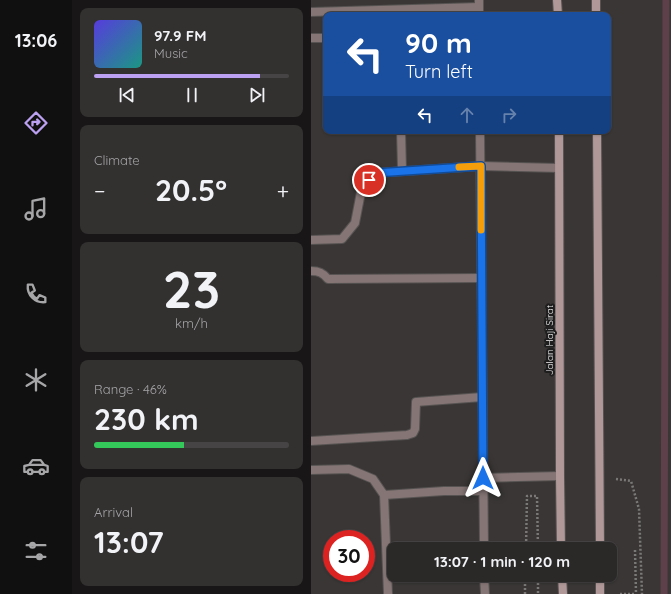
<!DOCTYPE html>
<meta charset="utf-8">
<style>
:root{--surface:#2b2828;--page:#333030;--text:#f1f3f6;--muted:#a6a6a8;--line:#474445;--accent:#bca0f2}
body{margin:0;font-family:Quicksand,sans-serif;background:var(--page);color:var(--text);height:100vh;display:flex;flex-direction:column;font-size:15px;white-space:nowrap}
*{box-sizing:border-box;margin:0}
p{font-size:13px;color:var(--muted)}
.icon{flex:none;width:22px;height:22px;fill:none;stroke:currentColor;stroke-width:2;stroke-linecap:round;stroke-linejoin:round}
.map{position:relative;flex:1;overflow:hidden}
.details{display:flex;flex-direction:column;gap:8px;padding:8px;background:#181616;width:239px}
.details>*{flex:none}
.banner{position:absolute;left:12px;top:12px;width:288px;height:122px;border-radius:8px;box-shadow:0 1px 3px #0004,0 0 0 1px var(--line);background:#1a4fa0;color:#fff;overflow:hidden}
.speed{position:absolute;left:12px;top:530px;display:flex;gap:8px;font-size:20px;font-weight:700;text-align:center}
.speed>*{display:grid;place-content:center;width:52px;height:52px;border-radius:50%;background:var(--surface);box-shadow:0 1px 3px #0004,0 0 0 1px var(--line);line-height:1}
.speed .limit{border:6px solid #d22;background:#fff;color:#111}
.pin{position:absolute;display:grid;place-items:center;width:34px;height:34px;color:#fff;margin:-17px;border:2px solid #fff;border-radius:50%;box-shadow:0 1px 4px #0007}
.me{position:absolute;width:44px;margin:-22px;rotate:0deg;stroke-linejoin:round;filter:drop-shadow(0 0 3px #0008)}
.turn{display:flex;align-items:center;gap:14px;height:84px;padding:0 16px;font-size:18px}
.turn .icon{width:52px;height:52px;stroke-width:2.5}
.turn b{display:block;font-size:28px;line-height:34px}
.lanes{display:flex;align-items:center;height:38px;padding:0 16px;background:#0003;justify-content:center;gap:20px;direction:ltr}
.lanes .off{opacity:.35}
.big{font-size:30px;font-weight:700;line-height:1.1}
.details .card{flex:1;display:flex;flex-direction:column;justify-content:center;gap:6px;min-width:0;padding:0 14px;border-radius:8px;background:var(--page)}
.details .dial{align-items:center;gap:0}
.dial b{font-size:52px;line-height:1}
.song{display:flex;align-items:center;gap:12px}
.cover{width:48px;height:48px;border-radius:6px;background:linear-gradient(135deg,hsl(250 70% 55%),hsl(170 70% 35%))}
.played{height:4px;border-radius:2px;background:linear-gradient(90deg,var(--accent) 85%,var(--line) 85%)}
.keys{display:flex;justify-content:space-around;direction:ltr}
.heat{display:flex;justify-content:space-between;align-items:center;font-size:22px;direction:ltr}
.charge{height:6px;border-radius:3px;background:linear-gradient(90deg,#34c759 46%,var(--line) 0)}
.trip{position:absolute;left:76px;top:542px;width:230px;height:40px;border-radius:8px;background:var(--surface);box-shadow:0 1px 3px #0004,0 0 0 1px var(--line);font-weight:700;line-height:40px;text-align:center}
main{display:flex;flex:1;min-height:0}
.menu{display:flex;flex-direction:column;width:72px;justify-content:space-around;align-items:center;background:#111010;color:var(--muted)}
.menu .icon{width:28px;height:28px}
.menu .active{color:var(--accent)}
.menu b{font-size:18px;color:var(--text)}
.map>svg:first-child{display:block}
</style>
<main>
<nav class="menu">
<b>13:06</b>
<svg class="icon active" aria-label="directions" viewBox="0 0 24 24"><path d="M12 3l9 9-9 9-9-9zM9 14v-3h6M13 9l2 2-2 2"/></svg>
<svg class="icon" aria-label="music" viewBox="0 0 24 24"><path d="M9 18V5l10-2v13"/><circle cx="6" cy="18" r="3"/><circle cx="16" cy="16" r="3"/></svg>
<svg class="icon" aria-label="phone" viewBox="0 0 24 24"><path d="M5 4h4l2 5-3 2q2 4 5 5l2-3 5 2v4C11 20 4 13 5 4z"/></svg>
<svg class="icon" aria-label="climate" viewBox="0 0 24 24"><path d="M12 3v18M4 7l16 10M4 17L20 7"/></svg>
<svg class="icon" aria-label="car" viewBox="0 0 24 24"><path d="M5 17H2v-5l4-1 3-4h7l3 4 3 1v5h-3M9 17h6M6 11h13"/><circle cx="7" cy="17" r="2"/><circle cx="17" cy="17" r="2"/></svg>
<svg class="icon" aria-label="filters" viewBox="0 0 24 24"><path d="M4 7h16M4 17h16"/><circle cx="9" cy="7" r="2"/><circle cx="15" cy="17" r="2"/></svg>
</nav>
<section class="details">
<div class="card">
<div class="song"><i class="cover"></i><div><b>97.9 FM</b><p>Music</p></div></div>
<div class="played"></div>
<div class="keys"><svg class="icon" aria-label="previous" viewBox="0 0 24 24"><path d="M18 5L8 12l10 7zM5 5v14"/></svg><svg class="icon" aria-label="pause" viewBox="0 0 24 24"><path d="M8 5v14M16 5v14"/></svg><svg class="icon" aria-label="next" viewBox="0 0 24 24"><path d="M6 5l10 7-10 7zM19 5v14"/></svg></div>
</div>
<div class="card"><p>Climate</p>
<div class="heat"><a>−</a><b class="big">20.5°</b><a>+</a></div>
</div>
<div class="card dial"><b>23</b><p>km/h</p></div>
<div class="card"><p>Range · 46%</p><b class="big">230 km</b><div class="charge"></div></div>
<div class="card"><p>Arrival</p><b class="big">13:07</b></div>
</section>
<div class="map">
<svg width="360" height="594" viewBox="0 0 360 594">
<rect width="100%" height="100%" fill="#393635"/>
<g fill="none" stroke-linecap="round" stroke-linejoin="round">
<polyline stroke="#5d404a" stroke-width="7" points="353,594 355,0"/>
<defs>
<g id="service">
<polyline points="0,12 168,7"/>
<polyline points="0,38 15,38"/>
<polyline points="90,131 91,170"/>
<polyline points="0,240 31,239 44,223 51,187 64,173 170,166"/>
<path d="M 0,271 C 8,271 12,273 17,279 L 170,278"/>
<polyline points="0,441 96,435 102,433 104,429 105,402 171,397"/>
<polyline points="0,470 38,469 62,479 73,495 133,491 172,491"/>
<polyline points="73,495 77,594"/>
</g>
<g id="minor">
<polyline points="168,0 168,15"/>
<polyline points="169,131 173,549"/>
<polyline points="170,166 248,168"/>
<polyline points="172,478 249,476"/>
<polyline points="173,575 174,594"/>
</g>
<g id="secondary">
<polyline points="246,0 247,15"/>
<polyline points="285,0 285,15"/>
<polyline points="248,131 249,476 250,549"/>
<polyline points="286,131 289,549"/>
<polyline points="251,575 252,594"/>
<polyline points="289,575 289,594"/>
</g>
</defs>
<use href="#service" stroke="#565352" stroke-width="10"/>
<use href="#minor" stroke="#565352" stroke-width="10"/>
<use href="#secondary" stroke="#565352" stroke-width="10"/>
<g stroke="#7b7878" stroke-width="2.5" stroke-dasharray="2 2" stroke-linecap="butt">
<polyline points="305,479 320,481 328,509 331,594"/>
<polyline points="215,549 216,496 226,496 227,549"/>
<polyline points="324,550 325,594"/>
<polyline points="227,575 227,594"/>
<polyline points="214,594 214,575"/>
<polyline points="309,594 325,594"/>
</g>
<use href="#service" stroke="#857575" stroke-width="8"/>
<use href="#minor" stroke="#857575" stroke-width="8"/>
<use href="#secondary" stroke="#b09898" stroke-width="8"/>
</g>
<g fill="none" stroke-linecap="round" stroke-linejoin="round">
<defs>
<polyline id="route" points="58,180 64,173 170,166 172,478"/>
</defs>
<use href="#route" stroke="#114b97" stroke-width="10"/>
<use href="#route" stroke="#1a73e8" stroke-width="7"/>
<polyline stroke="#f59e0b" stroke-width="7" points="148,167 170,166 170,230"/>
</g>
<g text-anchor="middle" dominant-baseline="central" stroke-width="4" stroke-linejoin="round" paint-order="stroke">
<g font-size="10" fill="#eceaea" stroke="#1f1e1e">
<text transform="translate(238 340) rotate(-90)">Jalan Haji Sirat</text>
</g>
</g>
</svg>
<div class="speed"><div class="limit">30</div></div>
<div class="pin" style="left:58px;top:180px;background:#d93025"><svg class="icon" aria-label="arrive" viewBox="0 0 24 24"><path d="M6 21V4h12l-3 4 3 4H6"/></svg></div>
<svg class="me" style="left:172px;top:478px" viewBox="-20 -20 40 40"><path d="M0-17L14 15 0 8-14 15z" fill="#1a73e8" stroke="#fff" stroke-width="4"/></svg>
<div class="trip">13:07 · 1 min · 120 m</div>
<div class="banner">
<div class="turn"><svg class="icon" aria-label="left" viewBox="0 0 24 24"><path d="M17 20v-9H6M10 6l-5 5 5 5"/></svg><div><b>90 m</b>Turn left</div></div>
<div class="lanes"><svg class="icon" aria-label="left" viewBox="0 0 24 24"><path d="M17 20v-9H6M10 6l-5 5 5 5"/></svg><svg class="icon off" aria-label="ahead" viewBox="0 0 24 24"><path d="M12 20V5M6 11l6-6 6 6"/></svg><svg class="icon off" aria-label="right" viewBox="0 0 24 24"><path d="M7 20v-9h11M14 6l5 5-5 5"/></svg></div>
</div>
</div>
</main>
